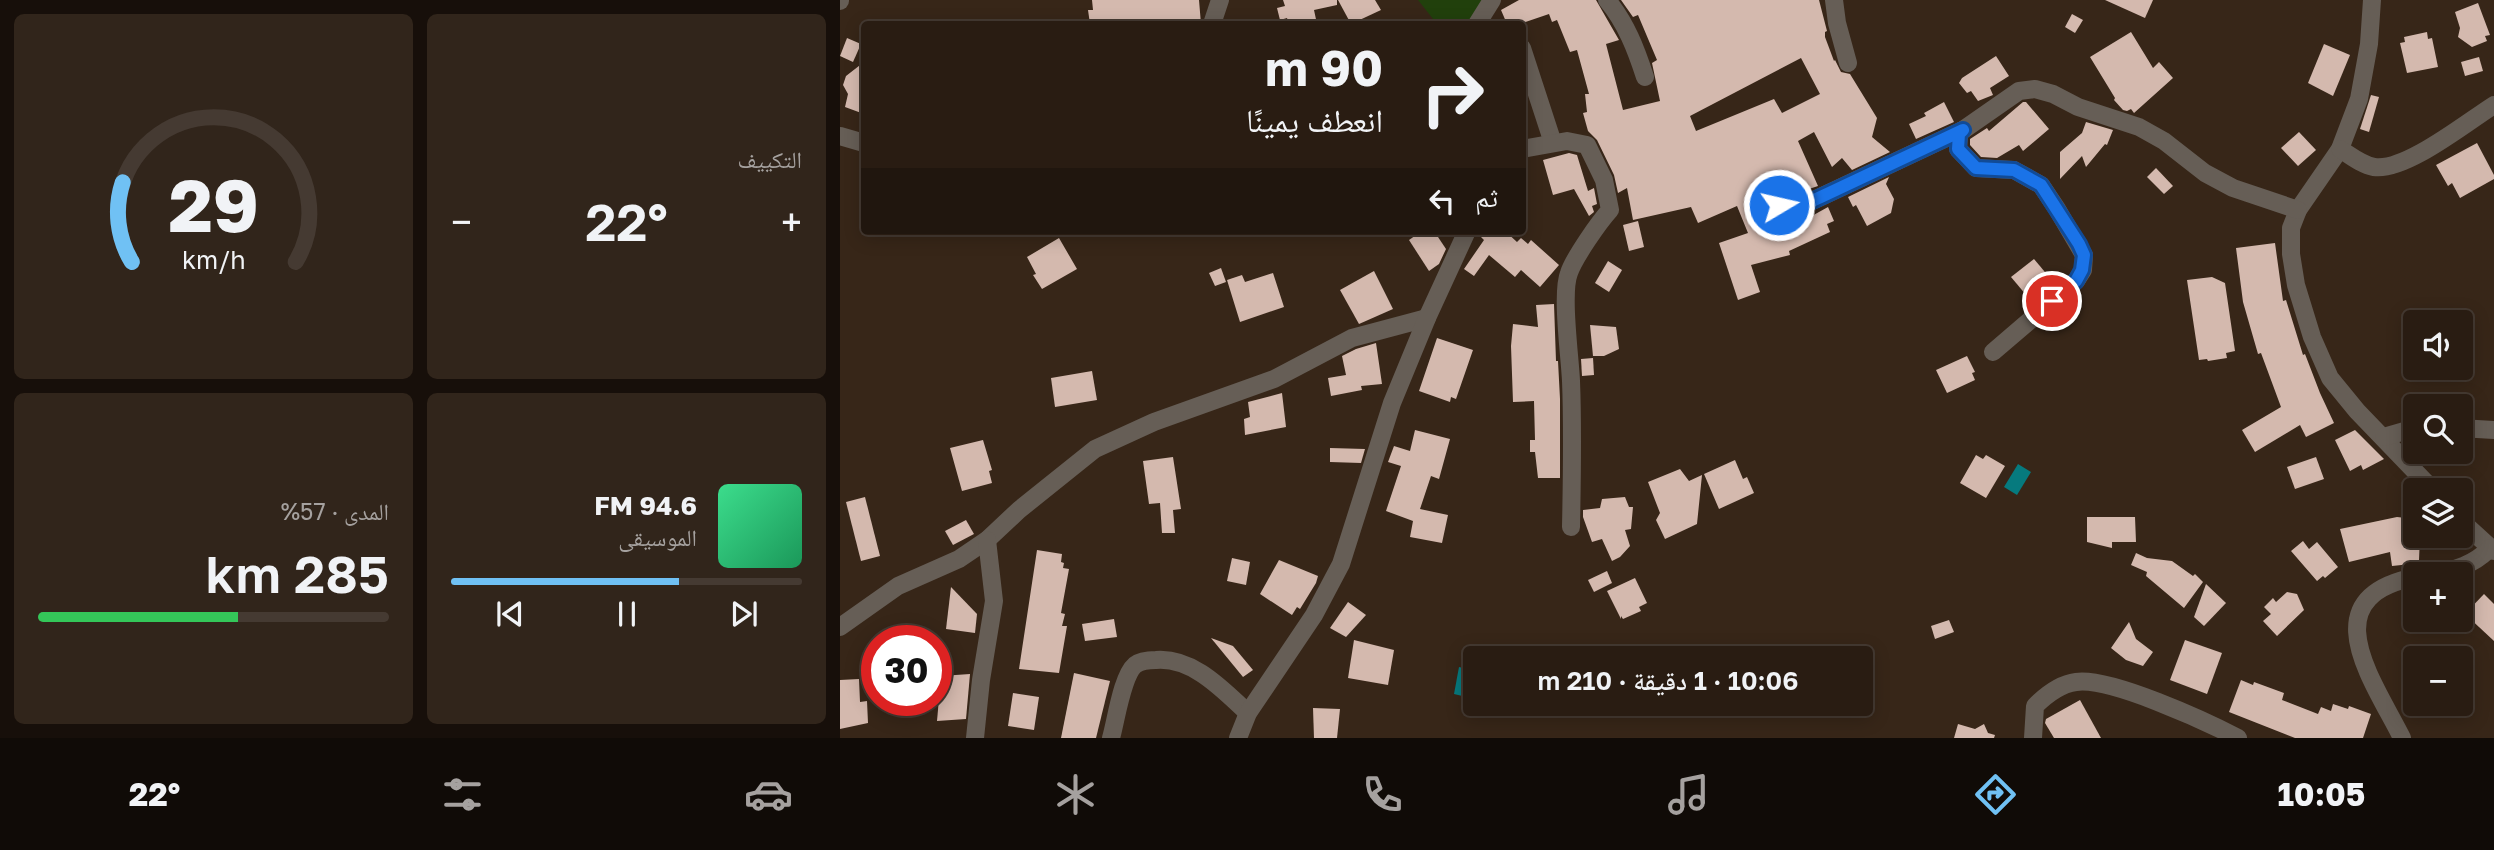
<!DOCTYPE html>
<html lang="ar">
<meta charset="utf-8">
<style>
:root{--surface:#291c12;--page:#31251b;--text:#f1f3f6;--muted:#a5a19f;--line:#453a32;--accent:#70c1f4}
body{margin:0;font-family:"Golos Text","Noto Naskh Arabic",sans-serif;background:var(--page);color:var(--text);direction:rtl;height:100vh;display:flex;flex-direction:column;font-size:26px;white-space:nowrap}
*{box-sizing:border-box;margin:0}
p{font-size:23px;color:var(--muted)}
.icon{flex:none;width:38px;height:38px;fill:none;stroke:currentColor;stroke-width:2;stroke-linecap:round;stroke-linejoin:round}
.map{position:relative;flex:1;overflow:hidden;direction:ltr}
.panel{display:flex;flex-direction:column;gap:14px;padding:14px;background:#170f0a;width:840px}
.panel>*{flex:none}
.hud{position:absolute;left:21px;top:21px;width:665px;height:214px;border-radius:7px;box-shadow:0 4px 18px #0003,0 0 0 2px var(--line);direction:rtl;background:#291c12;color:var(--text);overflow:hidden}
.buttons{position:absolute;left:1563px;top:310px;display:grid;gap:14px}
.buttons a{display:grid;place-items:center;width:70px;height:70px;border-radius:7px;background:var(--surface);box-shadow:0 4px 18px #0003,0 0 0 2px var(--line);font-size:35px}
.speed{position:absolute;left:21px;top:625px;display:flex;gap:14px;font-size:35px;font-weight:700;text-align:center}
.speed>*{display:grid;place-content:center;width:91px;height:91px;border-radius:50%;background:var(--surface);box-shadow:0 4px 18px #0003,0 0 0 2px var(--line);line-height:1}
.speed .limit{border:10px solid #d22;background:#fff;color:#111}
.pin{position:absolute;display:grid;place-items:center;width:60px;height:60px;color:#fff;margin:-30px;border:4px solid #fff;border-radius:50%;box-shadow:0 2px 7px #0007}
.me{position:absolute;width:77px;margin:-38px;rotate:81deg;stroke-linejoin:round;filter:drop-shadow(0 0 5px #0008)}
.turn{display:flex;align-items:center;gap:24px;height:147px;padding:0 28px;font-size:32px}
.turn .icon{width:91px;height:91px;stroke-width:2.5}
.turn b{display:block;font-size:49px;line-height:60px}
.then{display:flex;align-items:center;height:66px;padding:0 28px;background:#0003;gap:14px;font-size:26px}
.big{font-size:52px;font-weight:600;line-height:1.1}
.panel .widget{flex:1;display:flex;flex-direction:column;justify-content:center;gap:10px;min-width:0;padding:0 24px;border-radius:10px;background:var(--page)}
.panel .dial{align-items:center;gap:0}
.dial svg{height:182px;overflow:visible;fill:none;stroke:var(--line);stroke-width:7;stroke-linecap:round;text-anchor:middle}
.dial text{fill:var(--text);stroke:none}
.song{display:flex;align-items:center;gap:21px}
.cover{width:84px;height:84px;border-radius:10px;background:linear-gradient(135deg,hsl(150 70% 55%),hsl(150 70% 35%))}
.played{height:7px;border-radius:4px;background:linear-gradient(90deg,var(--accent) 65%,var(--line) 65%)}
.keys{display:flex;justify-content:space-around;direction:ltr}
.heat{display:flex;justify-content:space-between;align-items:center;font-size:38px;direction:ltr}
.charge{height:10px;border-radius:5px;background:linear-gradient(90deg,#34c759 57%,var(--line) 0)}
.panel .tiles{flex:1;display:grid;gap:14px;grid-template-columns:repeat(2,1fr)}
.trip{position:absolute;left:623px;top:646px;width:410px;height:70px;border-radius:7px;background:var(--surface);box-shadow:0 4px 18px #0003,0 0 0 2px var(--line);font-weight:600;line-height:70px;text-align:center;direction:rtl}
.dock{display:flex;height:112px;justify-content:space-around;align-items:center;background:#100b07;color:var(--muted)}
.dock .icon{width:49px;height:49px}
.dock .current{color:var(--accent)}
.dock b{font-size:32px;color:var(--text)}
main{display:flex;flex:1;min-height:0}
.map>svg:first-child{display:block}
</style>
<main>
<div class="map">
<svg width="1654" height="738" viewBox="0 0 1654 738">
<rect width="100%" height="100%" fill="#372618"/>
<polygon fill="#21400c" points="578,0 652,0 631,24 597,24"/>
<g fill="#067a7e">
<polygon points="1178,464 1191,472 1177,495 1164,487"/>
<polygon points="619,667 635,671 635,699 614,694"/>
</g>
<g fill="#d4b9ae" fill-rule="evenodd">
<polygon points="252,0 359,0 361,24 250,24 248,10 253,10"/>
<polygon points="443,0 497,0 497,5 474,10 477,24 449,24 447,18 440,20 437,8 445,6"/>
<polygon points="498,0 535,0 541,10 511,24"/>
<path d="M 679,0 L 756,0 L 779,40 L 766,44 L 783,110 L 820,101 L 812,63 L 817,60 L 798,15 L 793,17 L 781,0 L 979,0 L 987,31 L 985,32 L 985,37 L 994,61 L 995,60 L 1001,72 L 1010,74 L 1037,118 L 1032,137 L 1050,152 L 1012,170 L 1002,158 L 992,167 L 974,132 L 958,141 L 978,186 L 963,191 L 956,181 L 925,198 L 933,218 L 952,215 L 932,233 L 934,237 L 988,207 L 994,221 L 987,224 L 990,232 L 949,251 L 950,255 L 911,265 L 920,292 L 898,300 L 879,243 L 908,233 L 897,206 L 858,223 L 851,207 L 793,220 L 787,188 L 778,193 L 774,175 L 757,140 L 748,131 L 743,113 L 747,112 L 745,94 L 749,94 L 737,50 L 730,52 L 717,20 L 712,22 L 709,14 L 680,24 L 667,24 L 661,10 ZM 961,58 L 980,94 L 942,113 L 934,99 L 856,131 L 850,116 Z"/>
<polygon points="1265,0 1313,0 1305,18"/>
<polygon points="1638,3 1650,35 1645,36 1647,41 1632,47 1618,37 1620,28 1615,12"/>
<polygon points="1232,14 1243,20 1235,33 1225,27"/>
<polygon points="1291,32 1313,68 1319,62 1333,78 1294,113 1291,109 1287,111 1283,110 1274,100 1275,98 1250,57"/>
<polygon points="1587,32 1588,39 1592,38 1598,67 1567,73 1560,43 1565,42 1564,37"/>
<polygon points="7,38 21,44 13,62 0,56"/>
<polygon points="1484,44 1510,55 1493,96 1468,83"/>
<polygon points="1156,56 1169,76 1150,88 1153,95 1138,101 1131,91 1127,93 1119,83 1122,78"/>
<polygon points="1639,57 1643,71 1625,76 1621,62"/>
<polygon points="24,62 24,114 5,107 8,94 3,85 6,76"/>
<polygon points="1531,95 1539,97 1529,132 1520,129"/>
<polygon points="1104,102 1114,122 1076,139 1069,124 1086,116 1084,113"/>
<polygon points="1183,102 1186,102 1209,129 1183,151 1179,145 1157,158 1141,157 1130,145 1130,139 1147,128 1149,131"/>
<polygon points="1246,122 1273,130 1267,145 1265,144 1246,167 1242,156 1220,179 1220,152 1242,133"/>
<polygon points="1459,132 1476,150 1458,166 1441,148"/>
<polygon points="1637,143 1654,175 1654,179 1620,198 1612,183 1608,186 1596,165"/>
<polygon points="729,153 737,155 748,191 754,188 757,204 752,206 754,212 749,216 734,189 713,195 703,160"/>
<polygon points="1316,168 1333,186 1324,194 1307,177"/>
<polygon points="1049,177 1046,184 1054,199 1051,213 1027,226 1016,205 1013,207 1008,197"/>
<polygon points="798,221 804,247 789,251 783,225"/>
<polygon points="582,231 594,231 606,249 599,264 589,271 569,240"/>
<polygon points="647,231 665,231 677,242 681,238 688,244 691,240 719,265 700,287 681,270 675,277 649,255 634,276 624,269 644,240 641,237"/>
<polygon points="219,238 237,269 202,289 193,275 196,274 187,257"/>
<polygon points="1435,243 1443,301 1446,300 1463,355 1465,354 1480,393 1494,423 1466,437 1460,425 1415,452 1402,430 1441,407 1421,353 1418,354 1403,302 1396,248"/>
<polygon points="1194,259 1215,284 1192,302 1171,277"/>
<polygon points="768,261 782,270 769,292 755,283"/>
<polygon points="381,268 386,282 375,286 369,273"/>
<polygon points="534,271 553,309 519,324 500,290"/>
<polygon points="433,273 444,307 400,322 387,280 402,275 405,282"/>
<polygon points="1372,277 1385,283 1395,351 1386,353 1387,358 1368,361 1367,359 1359,360 1347,280"/>
<polygon points="714,304 716,361 718,361 720,399 720,478 698,478 695,452 690,452 690,440 695,440 694,401 673,402 671,346 673,324 698,327 696,305"/>
<polygon points="750,325 776,327 779,349 764,356 753,356"/>
<polygon points="597,338 633,350 616,399 611,397 610,402 579,391"/>
<polygon points="536,343 542,384 521,386 522,390 491,396 488,378 506,375 502,356 516,349"/>
<polygon points="1127,356 1135,372 1132,373 1135,380 1107,393 1096,370"/>
<polygon points="753,358 754,375 742,376 741,359"/>
<polygon points="252,371 257,400 215,407 211,378"/>
<polygon points="442,393 446,427 405,435 404,419 410,417 408,402"/>
<polygon points="575,430 610,439 599,479 591,476 580,509 608,515 602,543 570,537 573,521 546,511 561,466 548,462 554,446 570,451"/>
<polygon points="1515,430 1544,459 1523,470 1521,465 1510,471 1495,440"/>
<polygon points="143,440 152,470 149,471 152,483 122,491 110,448"/>
<polygon points="490,448 525,449 521,463 490,462"/>
<polygon points="1136,455 1143,459 1146,455 1165,466 1146,498 1120,483"/>
<polygon points="333,457 341,509 333,510 335,533 322,533 320,503 309,504 303,461"/>
<polygon points="1476,457 1484,479 1455,489 1447,467"/>
<polygon points="895,460 903,479 907,477 914,493 879,509 864,474"/>
<polygon points="840,469 849,481 862,475 857,524 825,539 816,520 820,513 808,482"/>
<polygon points="25,497 40,556 21,561 6,502"/>
<polygon points="785,497 789,507 793,507 791,529 785,530 790,546 780,557 772,561 762,539 752,542 743,517 743,510 760,508 762,499"/>
<polygon points="1247,517 1295,517 1296,542 1272,542 1272,548 1247,542"/>
<polygon points="1557,517 1575,519 1575,536 1580,536 1579,560 1571,564 1552,566 1550,552 1509,562 1500,529"/>
<polygon points="126,520 134,534 113,545 105,531"/>
<polygon points="1463,541 1469,549 1477,542 1498,567 1485,578 1483,576 1477,581 1451,551"/>
<polygon points="197,550 222,554 221,562 224,563 223,568 229,569 221,613 225,614 222,626 227,626 219,673 179,669"/>
<polygon points="1296,553 1307,558 1332,561 1353,576 1355,574 1363,582 1344,608 1306,576 1307,572 1291,565"/>
<polygon points="392,558 410,562 406,585 387,581"/>
<polygon points="439,560 478,576 476,583 460,609 457,607 452,615 420,594"/>
<polygon points="767,571 772,583 754,592 748,580"/>
<polygon points="795,578 807,603 799,607 801,611 783,619 781,616 781,619 767,591"/>
<polygon points="1366,584 1386,603 1364,626 1354,617"/>
<polygon points="111,587 137,614 135,633 106,629"/>
<polygon points="1447,592 1457,594 1464,610 1437,636 1423,621 1431,614 1424,607 1433,598 1436,602"/>
<polygon points="1644,594 1654,604 1654,641 1625,614"/>
<polygon points="508,602 526,615 506,637 490,628"/>
<polygon points="274,619 277,637 245,641 242,624"/>
<polygon points="1109,620 1114,632 1095,639 1091,626"/>
<polygon points="1289,622 1296,639 1313,652 1303,666 1286,660 1271,648"/>
<polygon points="371,638 393,646 413,670 403,677"/>
<polygon points="514,640 554,650 548,685 508,678"/>
<polygon points="1345,640 1382,653 1367,694 1330,680"/>
<polygon points="234,673 270,681 256,738 221,738"/>
<polygon points="130,674 126,719 97,721 101,676"/>
<polygon points="19,679 20,702 27,701 28,723 0,729 0,680"/>
<polygon points="1401,680 1413,685 1414,682 1444,693 1442,700 1478,714 1481,707 1491,711 1493,704 1508,709 1509,706 1531,714 1523,738 1455,738 1389,712"/>
<polygon points="173,693 199,697 194,730 168,726"/>
<polygon points="1240,700 1261,738 1214,738 1205,723 1206,719"/>
<polygon points="473,708 500,709 497,738 474,738"/>
<polygon points="1118,724 1135,729 1144,724 1148,733 1155,735 1154,738 1114,738"/>
</g>
<g fill="none" stroke-linecap="round" stroke-linejoin="round">
<g stroke="#665e56" stroke-width="18">
<path d="M 767,0 C 786,23 796,49 805,77"/>
<polyline points="994,0 997,23 1008,63"/>
<polyline points="1532,0 1529,44 1519,99 1500,149 1458,210 1451,228 1451,254 1456,285 1472,337 1490,378 1517,411 1593,490"/>
<polyline points="0,1 0,0"/>
<polyline points="372,24 380,0"/>
<polyline points="637,24 652,0"/>
<polyline points="682,48 713,143"/>
<polyline points="0,136 24,143"/>
<path d="M 682,149 L 727,141 L 747,145 L 764,180 L 770,210 C 759,222 734,258 729,273 C 721,293 730,357 731,381 C 733,429 732,478 731,527"/>
<path d="M 1500,149 C 1511,156 1522,165 1534,167 C 1565,172 1627,122 1654,105"/>
<polyline points="938,205 972,201 1123,130"/>
<polyline points="1153,352 1236,281 1243,270 1244,255 1217,209 1201,185 1174,170 1136,168 1118,149 1119,134 1123,130 1179,91 1195,89 1213,94 1238,107 1299,127 1324,141 1365,173 1393,188 1458,210"/>
<polyline points="1620,428 1654,430"/>
<polyline points="1544,437 1575,428"/>
<polyline points="1620,520 1654,551"/>
<path d="M 1592,574 C 1615,570 1634,565 1650,548"/>
<polyline points="0,627 58,586 119,559 147,540 179,510 255,449 314,422 434,379 512,338 587,318"/>
<polyline points="135,738 141,680 154,601 147,540"/>
<path d="M 271,738 C 276,721 282,676 295,665 C 300,661 308,660 316,660 C 353,657 383,690 408,713"/>
<polyline points="398,738 408,713 474,615 501,564 552,403 587,318 627,231"/>
<path d="M 1193,738 L 1195,706 C 1206,695 1220,684 1236,682 C 1270,677 1365,721 1398,738"/>
<path d="M 1562,738 C 1533,680 1471,598 1575,577"/>
</g>
</g>
<g fill="none" stroke-linecap="round" stroke-linejoin="round">
<defs>
<polyline id="route" points="939,205 972,201 985,195 1123,130 1119,134 1118,149 1136,168 1174,170 1201,185 1239,244 1244,255 1242,270 1236,281 1212,301"/>
</defs>
<use href="#route" stroke="#114b97" stroke-width="18"/>
<use href="#route" stroke="#1a73e8" stroke-width="12"/>
</g>
</svg>
<div class="buttons">
<a><svg class="icon" aria-label="sound" viewBox="0 0 24 24"><path d="M4 9h4l5-4v14l-5-4H4zM17 9q2 3 0 6"/></svg></a>
<a><svg class="icon" aria-label="search" viewBox="0 0 24 24"><circle cx="10" cy="10" r="6"/><path d="M15 15l6 6"/></svg></a>
<a><svg class="icon" aria-label="layers" viewBox="0 0 24 24"><path d="M12 4l9 5-9 5-9-5zM3 14l9 5 9-5"/></svg></a>
<a>+</a>
<a>−</a>
</div>
<div class="speed"><div class="limit">30</div></div>
<div class="pin" style="left:1212px;top:301px;background:#d93025"><svg class="icon" aria-label="arrive" viewBox="0 0 24 24"><path d="M6 21V4h12l-3 4 3 4H6"/></svg></div>
<svg class="me" style="left:939px;top:205px" viewBox="-20 -20 40 40"><circle r="17" fill="#1a73e8" stroke="#fff" stroke-width="3"/><path d="M0-11L8 9 0 5-8 9z" fill="#fff"/></svg>
<div class="trip">10:06 · 1 دقيقة · 210 m</div>
<div class="hud">
<div class="turn"><svg class="icon" aria-label="right" viewBox="0 0 24 24"><path d="M7 20v-9h11M14 6l5 5-5 5"/></svg><div><b>90 m</b>انعطف يمينًا</div></div>
<div class="then">ثم<svg class="icon" aria-label="left" viewBox="0 0 24 24"><path d="M17 20v-9H6M10 6l-5 5 5 5"/></svg></div>
</div>
</div>
<section class="panel">
<div class="tiles">
<div class="widget"><p>التكييف</p>
<div class="heat"><a>−</a><b class="big">22°</b><a>+</a></div>
</div>
<div class="widget dial"><svg viewBox="0 0 100 80">
<path d="M14 69A42 42 0 1 1 86 69"/>
<path d="M14 69A42 42 0 0 1 10 34" stroke="#70c1f4"/>
<text x="50" y="56" font-size="32" font-weight="700">29</text>
<text x="50" y="72" font-size="11">km/h</text>
</svg></div>
<div class="widget">
<div class="song"><i class="cover"></i><div><b>94.6 FM</b><p>الموسيقى</p></div></div>
<div class="played"></div>
<div class="keys"><svg class="icon" aria-label="previous" viewBox="0 0 24 24"><path d="M18 5L8 12l10 7zM5 5v14"/></svg><svg class="icon" aria-label="pause" viewBox="0 0 24 24"><path d="M8 5v14M16 5v14"/></svg><svg class="icon" aria-label="next" viewBox="0 0 24 24"><path d="M6 5l10 7-10 7zM19 5v14"/></svg></div>
</div>
<div class="widget"><p>المدى · 57%</p><b class="big">285 km</b><div class="charge"></div></div>
</div>
</section>
</main>
<nav class="dock">
<b>10:05</b>
<svg class="icon current" aria-label="directions" viewBox="0 0 24 24"><path d="M12 3l9 9-9 9-9-9zM9 14v-3h6M13 9l2 2-2 2"/></svg>
<svg class="icon" aria-label="music" viewBox="0 0 24 24"><path d="M9 18V5l10-2v13"/><circle cx="6" cy="18" r="3"/><circle cx="16" cy="16" r="3"/></svg>
<svg class="icon" aria-label="phone" viewBox="0 0 24 24"><path d="M5 4h4l2 5-3 2q2 4 5 5l2-3 5 2v4C11 20 4 13 5 4z"/></svg>
<svg class="icon" aria-label="climate" viewBox="0 0 24 24"><path d="M12 3v18M4 7l16 10M4 17L20 7"/></svg>
<svg class="icon" aria-label="car" viewBox="0 0 24 24"><path d="M5 17H2v-5l4-1 3-4h7l3 4 3 1v5h-3M9 17h6M6 11h13"/><circle cx="7" cy="17" r="2"/><circle cx="17" cy="17" r="2"/></svg>
<svg class="icon" aria-label="filters" viewBox="0 0 24 24"><path d="M4 7h16M4 17h16"/><circle cx="9" cy="7" r="2"/><circle cx="15" cy="17" r="2"/></svg>
<b>22°</b>
</nav>
